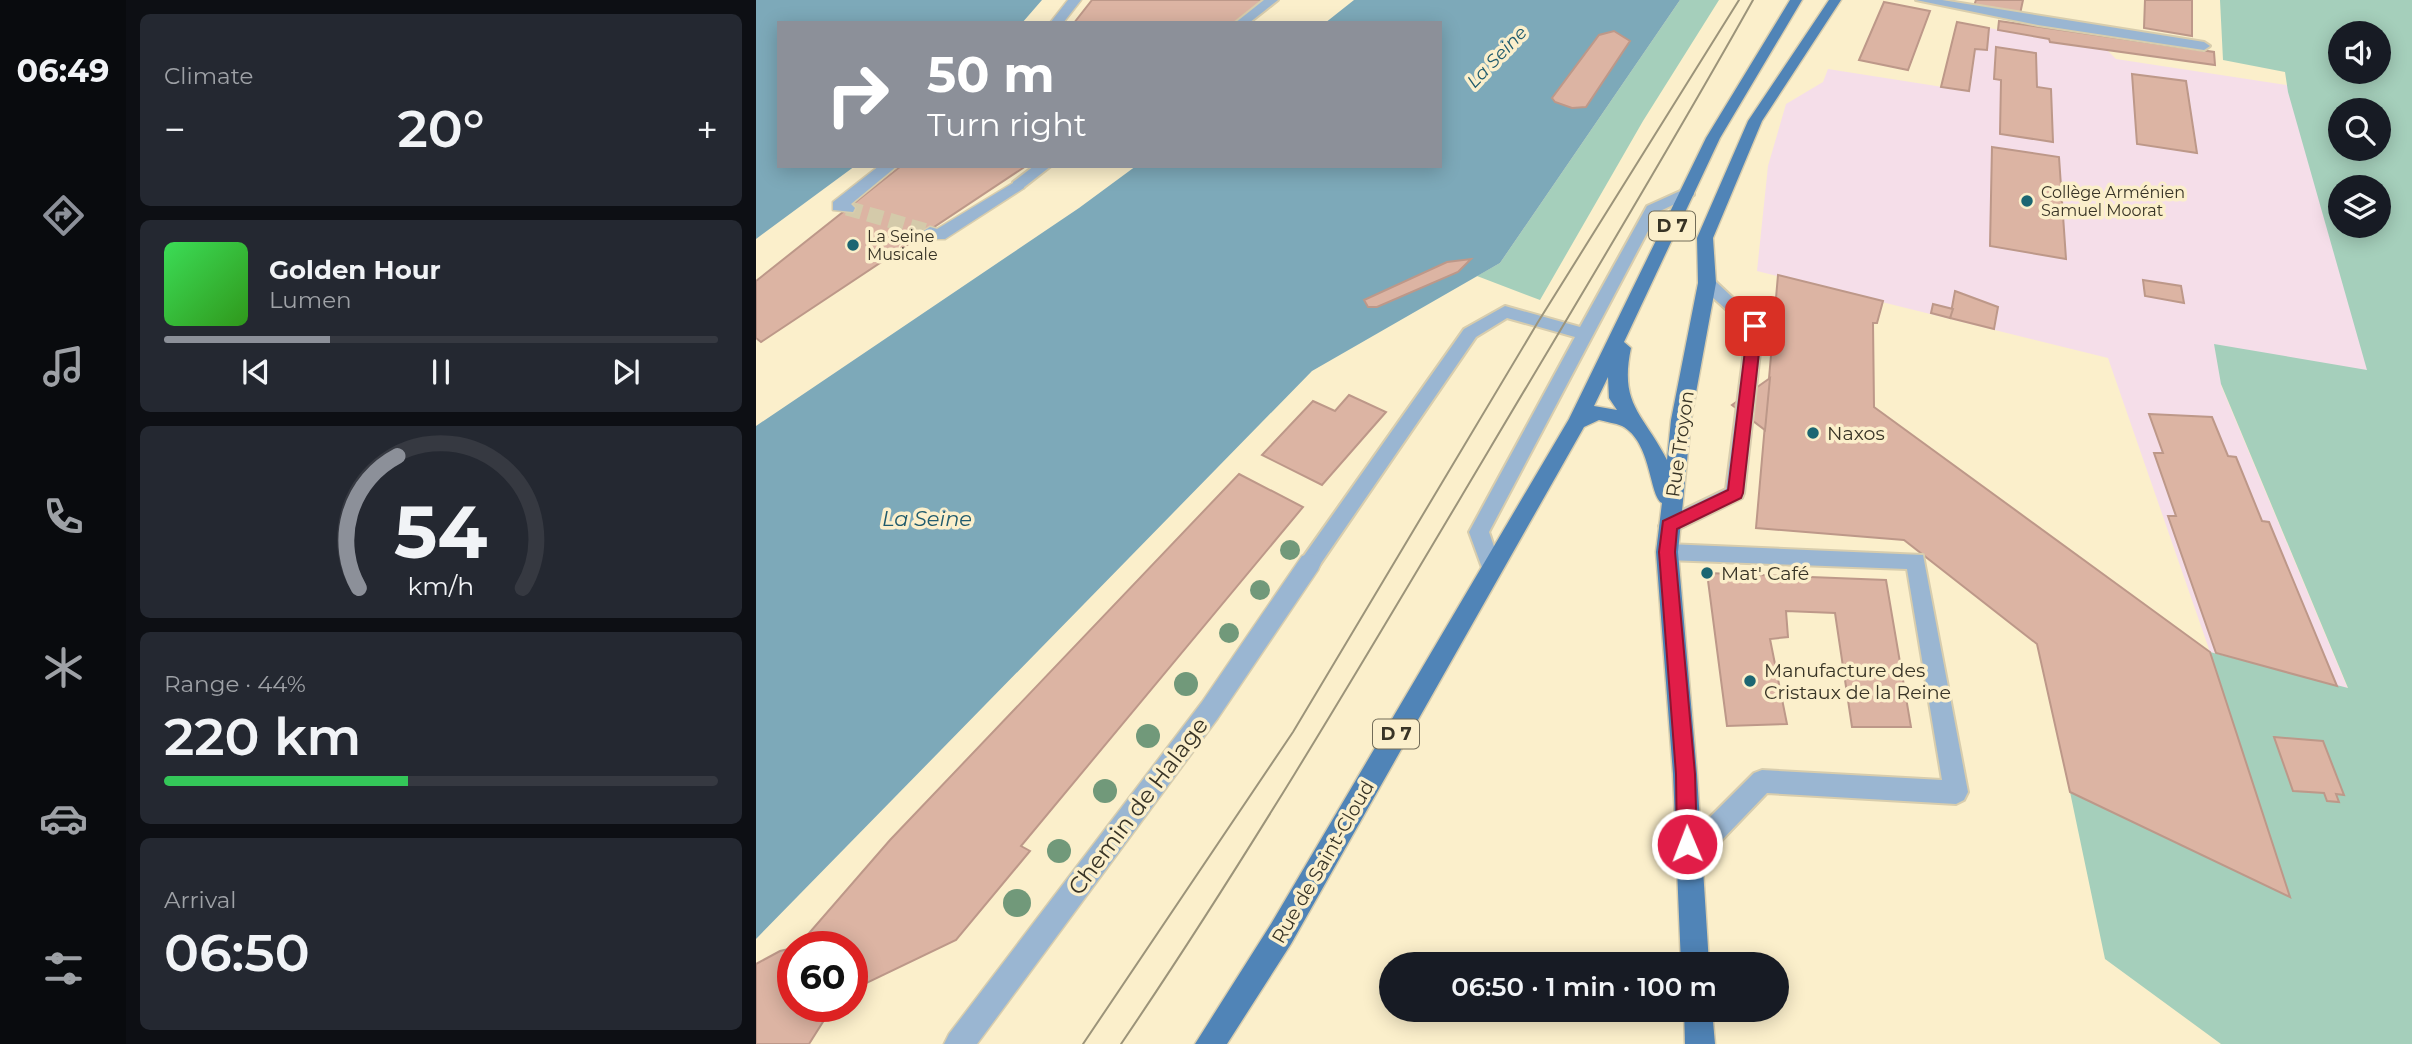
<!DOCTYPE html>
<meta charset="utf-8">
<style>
:root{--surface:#171b24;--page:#242831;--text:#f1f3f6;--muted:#9ea1a6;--line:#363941;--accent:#8c9099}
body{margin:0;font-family:Montserrat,sans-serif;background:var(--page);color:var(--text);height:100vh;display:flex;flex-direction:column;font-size:26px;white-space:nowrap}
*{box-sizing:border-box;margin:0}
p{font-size:23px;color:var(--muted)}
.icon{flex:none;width:38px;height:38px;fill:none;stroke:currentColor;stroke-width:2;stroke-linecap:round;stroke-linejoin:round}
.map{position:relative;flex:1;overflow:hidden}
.panel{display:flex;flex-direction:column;gap:14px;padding:14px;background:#0d0f14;width:630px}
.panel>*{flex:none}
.top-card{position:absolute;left:21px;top:21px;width:665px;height:147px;border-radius:0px;box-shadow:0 4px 18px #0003;background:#8c9099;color:#fff;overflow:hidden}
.fabs{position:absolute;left:1572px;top:21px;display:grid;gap:14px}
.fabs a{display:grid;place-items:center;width:63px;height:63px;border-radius:50%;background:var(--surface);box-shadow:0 4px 18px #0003;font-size:35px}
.speed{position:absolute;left:21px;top:931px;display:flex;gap:14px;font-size:35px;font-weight:700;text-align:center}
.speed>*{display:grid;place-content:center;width:91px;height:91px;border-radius:50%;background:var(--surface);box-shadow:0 4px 18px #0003;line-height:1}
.speed .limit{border:10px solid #d22;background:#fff;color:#111}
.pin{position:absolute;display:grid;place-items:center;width:60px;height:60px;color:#fff;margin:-30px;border-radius:14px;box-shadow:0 4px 10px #0006}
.me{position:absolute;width:77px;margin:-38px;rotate:359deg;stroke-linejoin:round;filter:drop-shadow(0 0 5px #0008)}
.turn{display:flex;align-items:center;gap:24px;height:147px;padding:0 35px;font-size:32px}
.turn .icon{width:91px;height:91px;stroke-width:2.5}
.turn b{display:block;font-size:49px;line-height:60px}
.big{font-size:52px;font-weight:600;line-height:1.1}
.panel .tile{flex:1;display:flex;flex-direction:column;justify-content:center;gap:10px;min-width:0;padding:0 24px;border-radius:10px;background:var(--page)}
.panel .dial{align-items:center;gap:0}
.dial svg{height:182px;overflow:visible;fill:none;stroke:var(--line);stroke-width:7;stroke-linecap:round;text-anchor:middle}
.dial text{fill:var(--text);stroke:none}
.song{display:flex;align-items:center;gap:21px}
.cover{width:84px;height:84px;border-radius:10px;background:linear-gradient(135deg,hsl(130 70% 55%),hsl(110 70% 35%))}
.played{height:7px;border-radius:4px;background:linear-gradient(90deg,var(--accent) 30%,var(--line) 30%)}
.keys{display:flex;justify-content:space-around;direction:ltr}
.heat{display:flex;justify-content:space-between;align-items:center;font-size:38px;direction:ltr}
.charge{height:10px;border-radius:5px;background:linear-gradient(90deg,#34c759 44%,var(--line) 0)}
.trip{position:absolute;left:623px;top:952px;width:410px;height:70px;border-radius:35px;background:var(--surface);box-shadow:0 4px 18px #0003;font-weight:600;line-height:70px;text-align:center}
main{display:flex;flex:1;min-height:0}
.tab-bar{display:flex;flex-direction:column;width:126px;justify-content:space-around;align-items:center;background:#090b0e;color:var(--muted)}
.tab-bar .icon{width:49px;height:49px}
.tab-bar .current{color:var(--accent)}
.tab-bar b{font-size:32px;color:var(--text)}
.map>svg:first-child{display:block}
</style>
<main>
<nav class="tab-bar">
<b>06:49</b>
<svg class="icon current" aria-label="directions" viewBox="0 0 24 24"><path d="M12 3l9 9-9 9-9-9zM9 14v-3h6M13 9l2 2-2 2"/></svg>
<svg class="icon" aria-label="music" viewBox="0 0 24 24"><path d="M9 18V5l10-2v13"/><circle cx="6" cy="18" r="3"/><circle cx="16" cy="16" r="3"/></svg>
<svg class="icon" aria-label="phone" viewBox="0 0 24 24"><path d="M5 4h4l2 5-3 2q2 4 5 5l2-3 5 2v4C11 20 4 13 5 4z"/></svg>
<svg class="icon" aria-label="climate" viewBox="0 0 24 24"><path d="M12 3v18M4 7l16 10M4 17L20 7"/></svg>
<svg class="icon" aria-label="car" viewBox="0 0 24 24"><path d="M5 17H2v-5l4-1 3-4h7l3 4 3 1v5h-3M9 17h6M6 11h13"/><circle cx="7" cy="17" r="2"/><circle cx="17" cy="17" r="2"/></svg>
<svg class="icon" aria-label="filters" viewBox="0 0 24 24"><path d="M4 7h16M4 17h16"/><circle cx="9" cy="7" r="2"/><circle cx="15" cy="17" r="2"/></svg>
</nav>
<section class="panel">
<div class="tile"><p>Climate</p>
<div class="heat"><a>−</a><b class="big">20°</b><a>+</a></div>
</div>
<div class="tile">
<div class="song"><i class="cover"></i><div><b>Golden Hour</b><p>Lumen</p></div></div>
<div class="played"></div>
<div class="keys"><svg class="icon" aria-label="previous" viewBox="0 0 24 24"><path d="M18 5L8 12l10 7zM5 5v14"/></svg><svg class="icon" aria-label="pause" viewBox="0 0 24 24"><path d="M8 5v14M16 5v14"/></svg><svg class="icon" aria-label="next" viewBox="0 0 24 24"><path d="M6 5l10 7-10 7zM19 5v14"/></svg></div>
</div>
<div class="tile dial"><svg viewBox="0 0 100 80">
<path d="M14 69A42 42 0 1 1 86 69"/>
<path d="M14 69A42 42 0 0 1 31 11" stroke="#8c9099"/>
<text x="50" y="56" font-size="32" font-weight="700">54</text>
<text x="50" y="72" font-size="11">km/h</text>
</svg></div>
<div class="tile"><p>Range · 44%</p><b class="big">220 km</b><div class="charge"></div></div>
<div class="tile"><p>Arrival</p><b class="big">06:50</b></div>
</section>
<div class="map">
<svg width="1656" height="1044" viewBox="0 0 1656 1044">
<rect width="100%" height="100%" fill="#fbefcb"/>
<polygon fill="#f5dee9" points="1233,28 1350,49 1360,59 1589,94 1584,110 1584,226 1622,226 1656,430 1465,385 1592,689 1454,652 1352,358 1001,271 1012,166 1030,104 1067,82 1072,69 1212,91 1219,49"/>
<g fill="#a5cfbb" fill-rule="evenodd">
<polygon points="924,0 963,0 887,121 784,300 721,276 744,263"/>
<path d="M 1464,0 L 1656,0 L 1656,1044 L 1465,1044 L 1349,959 L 1314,792 L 1534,896 L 1454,652 L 1592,688 L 1465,384 L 1458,344 L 1611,370 L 1532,92 L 1529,72 L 1467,60 ZM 1584,33 L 1622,33 L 1622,72 L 1584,72 ZM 1584,110 L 1622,110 L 1622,149 L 1584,149 ZM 1584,187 L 1622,187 L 1622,226 L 1584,226 Z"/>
</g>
<g fill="#7da9b9">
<polygon points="0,0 286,0 266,23 23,23 23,166 99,166 0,239"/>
<polygon points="598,0 924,0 744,263 556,371 0,939 0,426 323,208 380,166 684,166 684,23 569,23"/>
</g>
<g fill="#dcb4a3" stroke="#bd9889" stroke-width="2">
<polygon points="336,0 508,0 478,23 318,23"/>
<polygon points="1220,0 1267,0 1264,14 1218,6"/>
<polygon points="1389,0 1436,0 1436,36 1388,28"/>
<polygon points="1128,2 1174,11 1152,70 1103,60"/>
<polygon points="1243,21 1458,52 1459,65 1294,42 1293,39 1242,30"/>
<polygon points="1201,22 1233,28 1231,50 1219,49 1213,91 1185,87"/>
<polygon points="858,31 874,41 830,107 816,108 799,102 796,98 843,35"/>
<polygon points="1240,47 1280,53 1281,87 1295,89 1297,142 1244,134 1245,80 1238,79"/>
<polygon points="1376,74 1430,81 1441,153 1381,144"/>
<polygon points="1236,147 1303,157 1310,259 1234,246"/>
<polygon points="145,166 270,166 5,342 0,338 0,281"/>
<polygon points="715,259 702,272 621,307 612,307 608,300 691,262"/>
<polygon points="1022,275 1127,301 1121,323 1117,323 1118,407 1454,652 1534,897 1314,792 1281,644 1148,540 1000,528"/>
<polygon points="1387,280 1425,286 1428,303 1389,296"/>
<polygon points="1199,291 1242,307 1238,329 1194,318"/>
<polygon points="1177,304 1197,309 1194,318 1175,313"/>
<polygon points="1014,378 1009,430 976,405"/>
<polygon points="593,395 630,412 566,485 506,455 557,401 579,411"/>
<polygon points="1393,414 1456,417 1472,456 1480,457 1506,521 1513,522 1581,686 1460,653 1412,516 1420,516 1398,453 1407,453"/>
<polygon points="483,474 547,507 265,846 274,851 200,940 96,990 96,947 41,947 134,840"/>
<polygon points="951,573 1130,580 1155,727 1096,727 1079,613 1030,611 1032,637 1014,639 1031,724 971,726"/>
<polygon points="1518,737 1567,741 1588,795 1580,794 1583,802 1571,801 1568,793 1537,791"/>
<polygon points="37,948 37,1006 77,1006 53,1044 0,1044 0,964 24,951"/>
</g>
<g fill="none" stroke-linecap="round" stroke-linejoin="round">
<polyline stroke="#d4caaa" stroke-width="15" stroke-dasharray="15 7" stroke-linecap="butt" points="91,208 174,232"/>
<defs>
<g id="service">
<polygon points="508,0 522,0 493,23 479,23"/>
<polygon points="1160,0 1186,0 1448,42 1454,46 1448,50 1282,25"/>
<polygon points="278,166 295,166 267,188 257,188 257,182"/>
<polygon points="933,187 938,189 938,195 902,212 733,532 745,567 742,573 735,576 728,573 713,532 819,337 751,318 720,337 561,569 554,571 547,569 544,563 547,557 708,329 749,306 824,327 891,206"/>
<polygon points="951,278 957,279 1007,326 988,493 986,498 913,534 906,532 903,526 906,520 970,489 991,328 945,287 943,283"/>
<polygon points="911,544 1167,555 1212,792 1208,800 1200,804 1011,793 940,867 931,870 922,867 919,858 922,849 998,773 1006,770 1186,780 1151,569 911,560 904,558 901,552 904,546"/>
</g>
<g id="pedestrian">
<polygon points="312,0 325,0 307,23 294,23"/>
<polygon points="123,166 141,166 95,204 99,208 97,212 77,210 77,202"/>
<polygon points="262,180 268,182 268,188 189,239 177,239 166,232 174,227 181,229"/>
</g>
<polygon id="minor" points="554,554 562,556 565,563 562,570 462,718 221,1044 188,1044 193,1034 446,702 546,556"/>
<g id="primary">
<path d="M 1034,0 L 1046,0 L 964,138 L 868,342 L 875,348 C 863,405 887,413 911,460 L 915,420 L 942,283 L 941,238 L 992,121 L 1073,0 L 1085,0 L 1006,121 L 957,238 L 960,283 L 935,420 L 922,552 L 941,774 L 953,964 L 925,964 L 917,774 L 900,552 L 906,503 C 893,496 896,442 866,426 C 859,423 850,422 843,420 L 828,427 L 535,944 L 471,1044 L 439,1044 L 515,924 L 813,419 L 950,138 ZM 852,377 L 853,398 L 861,410 L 838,406 Z"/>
<polygon points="928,1010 956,1010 959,1044 929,1044"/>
</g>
</defs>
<use href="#service" stroke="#d8cdad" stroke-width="4"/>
<use href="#pedestrian" stroke="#d8cdad" stroke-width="3"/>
<use href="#minor" stroke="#d8cdad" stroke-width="3"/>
<use href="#primary" stroke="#d8cdad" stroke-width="3"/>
<use href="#service" fill="#9ab6d2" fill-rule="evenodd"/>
<use href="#pedestrian" fill="#9ab6d2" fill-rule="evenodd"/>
<use href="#minor" fill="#9ab6d2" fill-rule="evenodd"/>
<use href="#primary" fill="#5084b7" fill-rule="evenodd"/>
<g stroke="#9c947a" stroke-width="2">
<polyline points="327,1044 537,732 782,322 983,0"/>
<path d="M 365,1044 C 496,851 614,650 733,450 C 822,300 912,152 997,0"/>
</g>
</g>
<g fill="#71997a">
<circle cx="534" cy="550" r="10"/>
<circle cx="504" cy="590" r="10"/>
<circle cx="473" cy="633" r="10"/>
<circle cx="430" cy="684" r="12"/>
<circle cx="392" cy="736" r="12"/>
<circle cx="349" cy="791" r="12"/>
<circle cx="303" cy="851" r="12"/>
<circle cx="261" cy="903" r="14"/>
</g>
<polygon fill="#e11d48" stroke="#92132f" stroke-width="2" points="999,321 1006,326 987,493 985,498 921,529 919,552 939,774 941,844 938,850 931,853 924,850 921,844 920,774 903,552 907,521 972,490 992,326"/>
<g fill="#1c6672" stroke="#fbefcb" stroke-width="2.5">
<circle cx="1271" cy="201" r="7"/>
<circle cx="97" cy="245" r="7"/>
<circle cx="1057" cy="433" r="7"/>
<circle cx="951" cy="573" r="7"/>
<circle cx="994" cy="681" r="7"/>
</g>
<g text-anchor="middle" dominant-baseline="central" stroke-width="7" stroke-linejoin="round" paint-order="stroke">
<g font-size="16" fill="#383426" stroke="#fbefcb" text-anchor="start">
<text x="1285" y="192">Collège Arménien<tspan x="1285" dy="18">Samuel Moorat</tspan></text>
<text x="111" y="236">La Seine<tspan x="111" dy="18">Musicale</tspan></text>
</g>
<g font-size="18" font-style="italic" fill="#205b6d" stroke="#fbefcb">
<text transform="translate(741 57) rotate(-46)">La Seine</text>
</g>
<g fill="#fbefcb" stroke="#726c58" stroke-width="2">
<rect x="893" y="211.5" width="46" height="29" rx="5"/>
<rect x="617" y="719.5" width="46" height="29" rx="5"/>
</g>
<g font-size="18" font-weight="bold" fill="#383426">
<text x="916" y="226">D 7</text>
<text x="640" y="734">D 7</text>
</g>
<g font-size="19" fill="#383426" stroke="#fbefcb" text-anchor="start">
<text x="1071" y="433">Naxos</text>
<text x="965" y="573">Mat' Café</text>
<text x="1008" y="670">Manufacture des<tspan x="1008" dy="22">Cristaux de la Reine</tspan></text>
</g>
<g font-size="19" fill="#383426" stroke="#fbefcb">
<text transform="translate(924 444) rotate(-82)">Rue Troyon</text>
<text transform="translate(567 862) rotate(-60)">Rue de Saint-Cloud</text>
</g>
<g font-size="21" font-style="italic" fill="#205b6d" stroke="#fbefcb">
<text x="171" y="518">La Seine</text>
</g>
<g font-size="23" fill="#383426" stroke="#fbefcb">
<text transform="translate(382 806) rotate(-53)">Chemin de Halage</text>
</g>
</g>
</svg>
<div class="fabs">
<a><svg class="icon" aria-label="sound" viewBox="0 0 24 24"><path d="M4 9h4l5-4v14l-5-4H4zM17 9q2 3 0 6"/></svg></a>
<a><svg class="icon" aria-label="search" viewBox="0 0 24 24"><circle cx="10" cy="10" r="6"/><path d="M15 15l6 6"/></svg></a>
<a><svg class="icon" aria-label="layers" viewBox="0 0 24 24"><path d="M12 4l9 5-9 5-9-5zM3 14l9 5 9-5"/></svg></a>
</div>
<div class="speed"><div class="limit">60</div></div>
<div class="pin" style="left:999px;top:326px;background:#d93025"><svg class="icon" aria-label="arrive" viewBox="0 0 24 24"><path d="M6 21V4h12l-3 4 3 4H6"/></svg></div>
<svg class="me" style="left:931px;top:844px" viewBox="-20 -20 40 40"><circle r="17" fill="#e11d48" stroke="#fff" stroke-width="3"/><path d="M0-11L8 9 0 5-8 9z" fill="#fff"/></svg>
<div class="trip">06:50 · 1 min · 100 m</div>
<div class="top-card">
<div class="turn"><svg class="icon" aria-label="right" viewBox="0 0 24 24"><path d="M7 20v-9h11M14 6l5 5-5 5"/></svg><div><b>50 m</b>Turn right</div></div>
</div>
</div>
</main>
